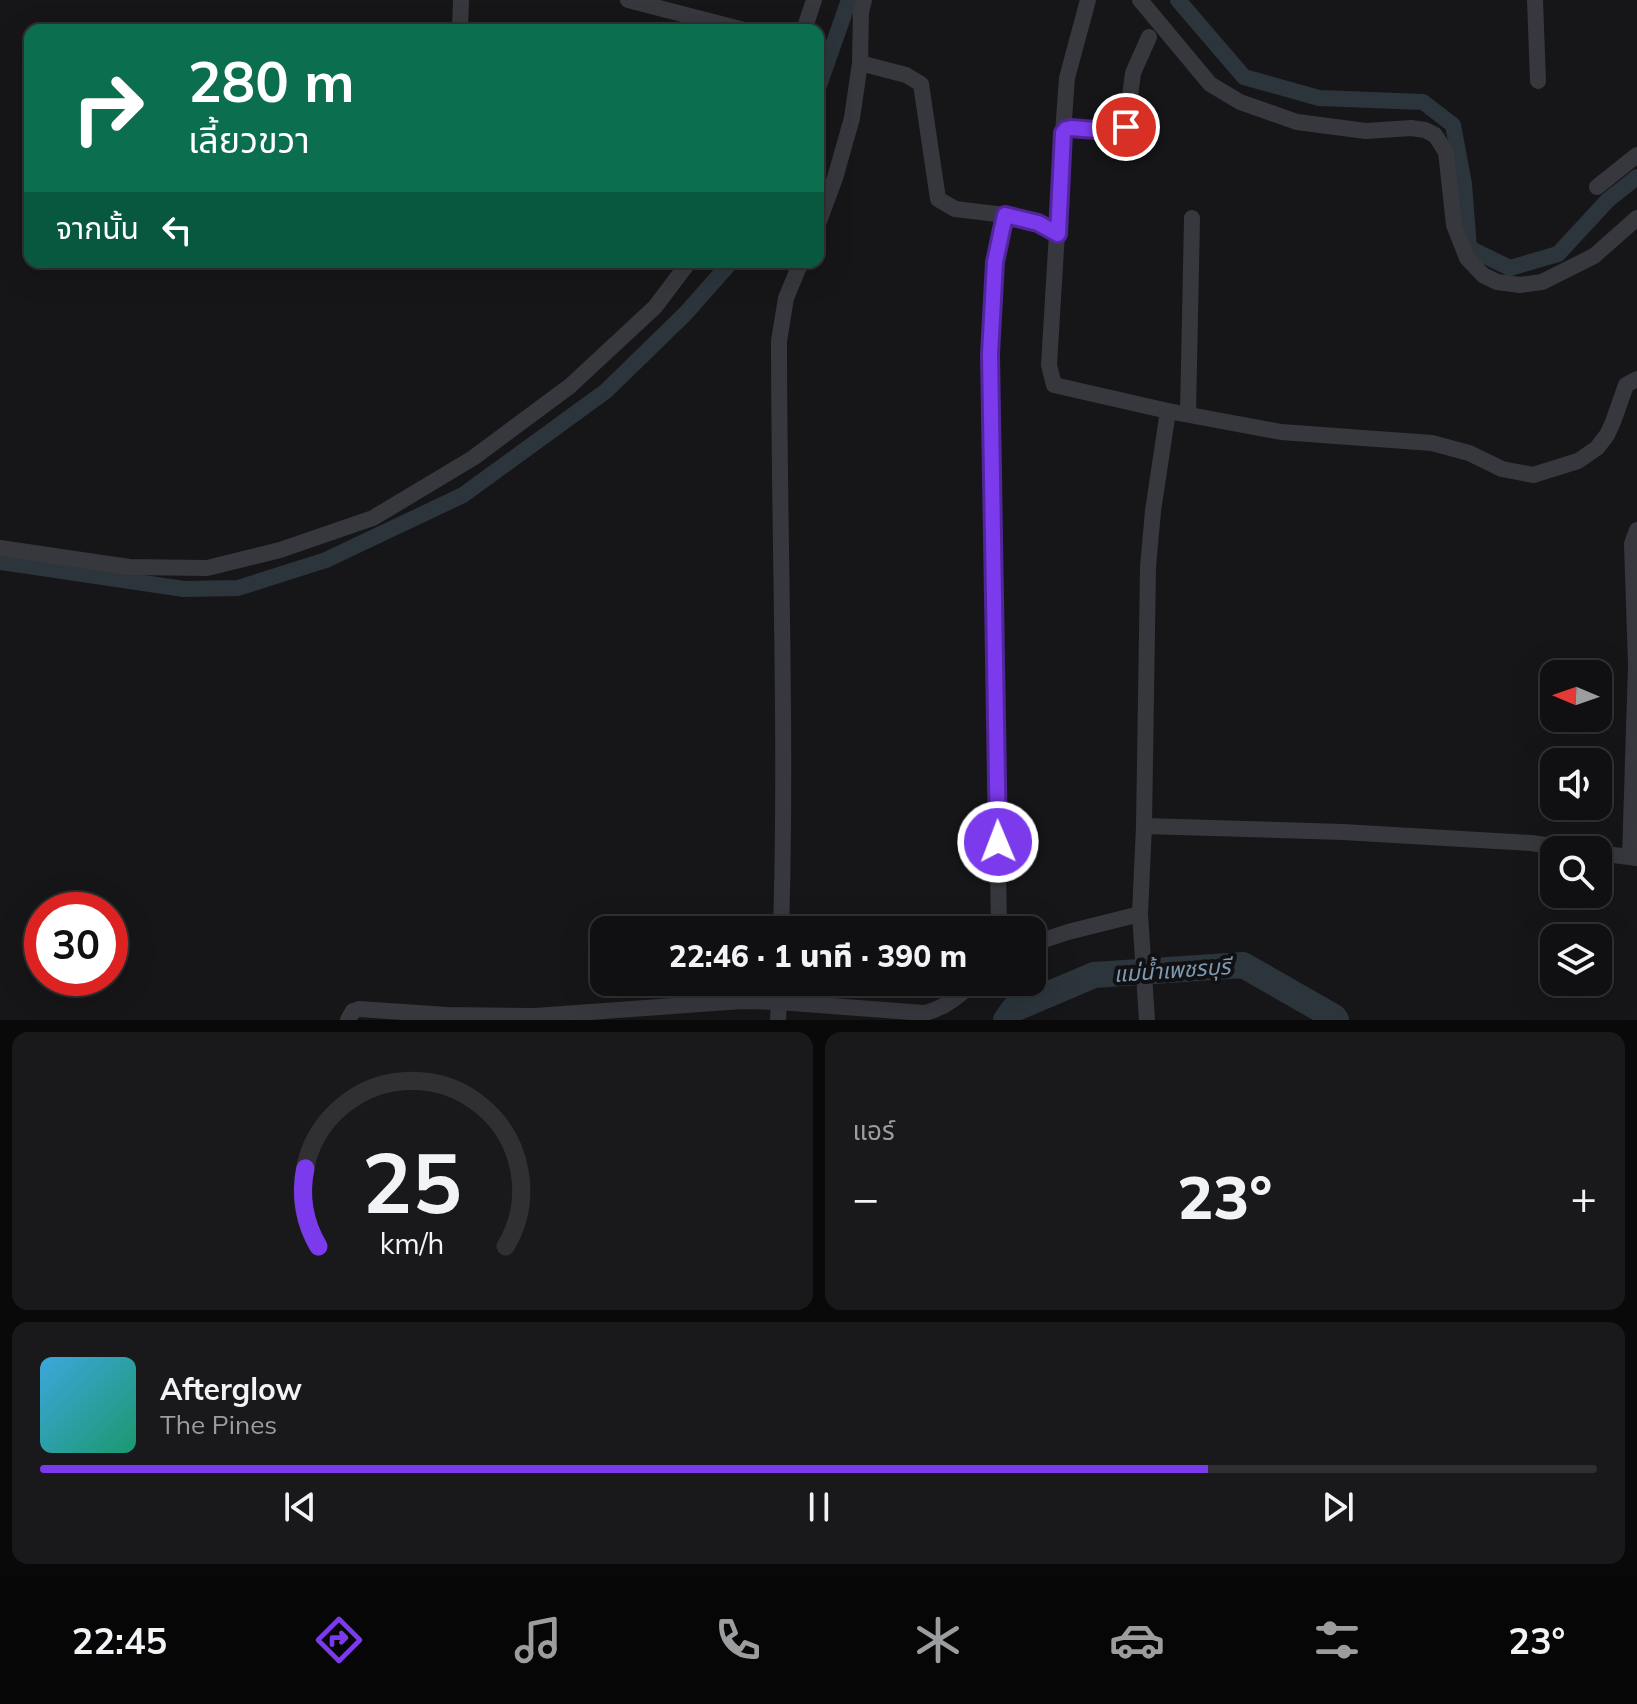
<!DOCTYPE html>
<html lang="th">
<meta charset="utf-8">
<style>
:root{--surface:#101012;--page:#19191b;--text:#f1f3f6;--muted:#9c9d9f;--line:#303032;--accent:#7c3aed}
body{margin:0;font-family:Mulish,"Noto Sans Thai",sans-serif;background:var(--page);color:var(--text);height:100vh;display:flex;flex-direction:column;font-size:30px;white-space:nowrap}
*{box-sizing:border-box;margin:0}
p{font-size:26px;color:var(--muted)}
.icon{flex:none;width:44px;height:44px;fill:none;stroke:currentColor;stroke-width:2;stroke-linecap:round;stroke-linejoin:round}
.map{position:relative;height:1020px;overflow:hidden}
.side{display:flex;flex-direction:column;gap:12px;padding:12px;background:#09090a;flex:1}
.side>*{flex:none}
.banner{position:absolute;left:24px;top:24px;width:800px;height:244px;border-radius:16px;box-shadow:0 8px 32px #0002,0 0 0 2px var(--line);background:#0b6e4f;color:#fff;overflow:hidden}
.needle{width:52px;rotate:272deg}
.fabs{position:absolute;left:1540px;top:660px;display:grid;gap:16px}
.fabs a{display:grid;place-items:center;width:72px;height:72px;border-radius:16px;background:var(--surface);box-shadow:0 8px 32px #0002,0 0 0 2px var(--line);font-size:40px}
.speed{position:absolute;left:24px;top:892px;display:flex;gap:16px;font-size:40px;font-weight:700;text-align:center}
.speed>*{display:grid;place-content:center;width:104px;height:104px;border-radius:50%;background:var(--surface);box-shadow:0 8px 32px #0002,0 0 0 2px var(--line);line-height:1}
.speed .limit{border:12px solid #d22;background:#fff;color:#111}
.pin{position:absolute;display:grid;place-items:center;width:68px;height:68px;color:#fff;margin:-34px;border:4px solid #fff;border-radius:50%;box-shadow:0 2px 8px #0007}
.me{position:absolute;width:88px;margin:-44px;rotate:359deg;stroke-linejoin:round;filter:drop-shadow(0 0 6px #0008)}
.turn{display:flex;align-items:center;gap:28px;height:168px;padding:0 32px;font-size:36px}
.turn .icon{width:104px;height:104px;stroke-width:2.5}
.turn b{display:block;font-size:56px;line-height:68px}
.then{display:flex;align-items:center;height:76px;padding:0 32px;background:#0003;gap:16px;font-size:30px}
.big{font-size:60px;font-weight:800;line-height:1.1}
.side .card{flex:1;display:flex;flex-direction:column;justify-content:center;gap:12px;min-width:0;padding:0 28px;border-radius:16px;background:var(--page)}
.side .dial{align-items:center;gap:0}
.dial svg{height:208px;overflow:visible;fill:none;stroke:var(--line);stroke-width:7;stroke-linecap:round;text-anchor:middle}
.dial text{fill:var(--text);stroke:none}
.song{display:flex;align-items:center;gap:24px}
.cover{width:96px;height:96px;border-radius:12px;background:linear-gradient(135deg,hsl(200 70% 55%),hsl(160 70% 35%))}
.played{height:8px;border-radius:4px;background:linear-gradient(90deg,var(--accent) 75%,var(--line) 75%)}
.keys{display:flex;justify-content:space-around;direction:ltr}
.heat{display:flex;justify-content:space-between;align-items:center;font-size:44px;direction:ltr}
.side .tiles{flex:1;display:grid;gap:12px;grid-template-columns:1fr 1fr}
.card:last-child{grid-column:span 2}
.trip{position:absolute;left:590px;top:916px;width:456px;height:80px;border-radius:16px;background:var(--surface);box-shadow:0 8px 32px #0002,0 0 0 2px var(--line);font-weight:800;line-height:80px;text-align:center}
.menu{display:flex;height:128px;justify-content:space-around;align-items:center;background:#060607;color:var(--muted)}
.menu .icon{width:56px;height:56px}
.menu .active{color:var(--accent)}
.menu b{font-size:36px;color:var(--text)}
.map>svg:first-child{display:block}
</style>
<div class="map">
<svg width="1637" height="1020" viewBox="0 0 1637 1020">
<rect width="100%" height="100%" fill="#161618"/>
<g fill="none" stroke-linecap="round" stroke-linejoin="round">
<g stroke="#2c353c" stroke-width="16">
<polyline points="1178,0 1244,77 1319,98 1423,102 1453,125 1464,184 1469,248 1510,268 1558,254 1608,200 1637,177"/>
<polyline points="818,88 849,0"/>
<polyline points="0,562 184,589 238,588 326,560 463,495 606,391 686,313 731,262"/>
</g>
<polyline stroke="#2c353c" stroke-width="26" points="1006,1020 1014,1009 1094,975 1243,965 1334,1017 1336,1020"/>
<g stroke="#37383d" stroke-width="16">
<polyline points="628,0 744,30"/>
<polyline points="1140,0 1210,84 1240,102 1297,122 1366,131 1411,128 1425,130 1435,135 1446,152 1454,225 1467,258 1483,275 1497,282 1520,285 1542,282 1594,256 1637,218"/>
<polyline points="1535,0 1538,81"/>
<polyline points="460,30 461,0"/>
<polyline points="804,30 814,0"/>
<polyline points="1149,37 1133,73 1126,127 1124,131 1071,128 1066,129 1063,133 1049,365 1054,385 1168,411 1281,432 1432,443 1469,453 1502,469 1533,475 1578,461 1597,448 1607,435 1613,422 1626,385 1637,379"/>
<polyline points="860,63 906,75 921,84 938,199 955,209 1005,215 1038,223 1058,234"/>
<polyline points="1063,133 1067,78 1088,0"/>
<polyline points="1597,187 1637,155"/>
<polyline points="818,224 835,178 852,118 860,63 861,12 864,0"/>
<polyline points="1188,414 1192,218"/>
<polyline points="0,548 129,567 207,568 280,550 373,518 473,458 570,386 655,307 689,262"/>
<polyline points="1144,826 1343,832 1531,843 1580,850"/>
<polyline points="1598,853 1637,858"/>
<polyline points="1630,857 1636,665 1632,544 1637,530"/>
<path d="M 781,930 C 787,734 779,537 779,341 L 786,298 L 801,262"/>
<polyline points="999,930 992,528 990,354 995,262 1005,215"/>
<polyline points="1032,944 1068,932 1140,914"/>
<path d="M 348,1020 L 353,1011 L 359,1009 L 447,1015 L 535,1016 L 742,1001 L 779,1002 L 924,1013 C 944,1009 959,997 973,982"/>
<polyline points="778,1020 780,982"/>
<polyline points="1147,1020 1140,914 1144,826 1148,567 1153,511 1168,411"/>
</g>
</g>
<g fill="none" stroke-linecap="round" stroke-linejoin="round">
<defs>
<polyline id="route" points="998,842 990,354 995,262 1005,215 1038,223 1058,234 1063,133 1066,129 1071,128 1120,132 1124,131 1126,127"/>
</defs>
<use href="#route" stroke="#51269a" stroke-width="20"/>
<use href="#route" stroke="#7c3aed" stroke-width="14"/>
</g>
<g text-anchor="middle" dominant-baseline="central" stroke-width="8" stroke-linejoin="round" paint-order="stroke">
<g font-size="22" font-style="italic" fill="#7f9bb3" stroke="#111113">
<text transform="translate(1172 970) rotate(-4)">แม่น้ำเพชรบุรี</text>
</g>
</g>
</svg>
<div class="fabs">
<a><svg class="needle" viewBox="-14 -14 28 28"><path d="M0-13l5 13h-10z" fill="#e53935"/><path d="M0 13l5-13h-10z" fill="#9c9d9f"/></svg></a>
<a><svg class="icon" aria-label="sound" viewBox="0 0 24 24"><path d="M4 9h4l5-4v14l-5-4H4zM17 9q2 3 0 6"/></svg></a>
<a><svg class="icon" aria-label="search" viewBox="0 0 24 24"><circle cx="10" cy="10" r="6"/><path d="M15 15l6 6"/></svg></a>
<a><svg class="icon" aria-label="layers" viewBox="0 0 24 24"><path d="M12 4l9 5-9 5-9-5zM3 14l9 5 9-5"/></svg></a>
</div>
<div class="speed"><div class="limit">30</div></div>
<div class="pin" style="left:1126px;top:127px;background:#d93025"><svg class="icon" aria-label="arrive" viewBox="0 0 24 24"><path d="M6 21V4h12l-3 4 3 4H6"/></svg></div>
<svg class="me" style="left:998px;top:842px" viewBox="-20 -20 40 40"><circle r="17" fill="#7c3aed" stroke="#fff" stroke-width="3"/><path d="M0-11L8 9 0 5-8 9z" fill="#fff"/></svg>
<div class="trip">22:46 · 1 นาที · 390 m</div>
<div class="banner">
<div class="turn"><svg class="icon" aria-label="right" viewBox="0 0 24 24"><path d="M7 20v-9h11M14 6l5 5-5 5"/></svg><div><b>280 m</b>เลี้ยวขวา</div></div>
<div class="then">จากนั้น<svg class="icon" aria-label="left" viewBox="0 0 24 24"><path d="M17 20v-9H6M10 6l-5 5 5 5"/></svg></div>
</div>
</div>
<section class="side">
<div class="tiles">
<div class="card dial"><svg viewBox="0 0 100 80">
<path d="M14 69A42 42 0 1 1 86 69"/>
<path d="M14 69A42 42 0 0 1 9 39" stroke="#7c3aed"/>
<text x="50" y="56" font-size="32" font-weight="700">25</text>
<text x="50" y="72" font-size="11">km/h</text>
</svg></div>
<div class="card"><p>แอร์</p>
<div class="heat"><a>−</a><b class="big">23°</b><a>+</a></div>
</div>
<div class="card">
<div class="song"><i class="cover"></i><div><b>Afterglow</b><p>The Pines</p></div></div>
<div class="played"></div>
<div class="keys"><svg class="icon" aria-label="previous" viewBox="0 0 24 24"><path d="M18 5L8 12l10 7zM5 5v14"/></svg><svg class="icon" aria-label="pause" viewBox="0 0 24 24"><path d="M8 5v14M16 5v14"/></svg><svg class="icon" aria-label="next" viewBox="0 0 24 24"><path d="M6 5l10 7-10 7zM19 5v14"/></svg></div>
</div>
</div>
</section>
<nav class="menu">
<b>22:45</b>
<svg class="icon active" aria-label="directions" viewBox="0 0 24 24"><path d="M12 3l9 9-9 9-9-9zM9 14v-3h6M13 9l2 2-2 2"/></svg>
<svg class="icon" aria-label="music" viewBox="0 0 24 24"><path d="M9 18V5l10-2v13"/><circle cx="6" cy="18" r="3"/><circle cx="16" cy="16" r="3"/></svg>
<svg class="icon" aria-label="phone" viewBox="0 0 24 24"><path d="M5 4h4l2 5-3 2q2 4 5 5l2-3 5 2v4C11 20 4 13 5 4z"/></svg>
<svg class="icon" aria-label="climate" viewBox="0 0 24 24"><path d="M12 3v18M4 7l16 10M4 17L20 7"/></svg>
<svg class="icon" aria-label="car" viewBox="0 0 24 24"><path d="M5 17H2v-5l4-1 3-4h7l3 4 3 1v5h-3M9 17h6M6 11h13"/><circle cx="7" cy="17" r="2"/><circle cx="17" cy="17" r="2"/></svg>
<svg class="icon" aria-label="filters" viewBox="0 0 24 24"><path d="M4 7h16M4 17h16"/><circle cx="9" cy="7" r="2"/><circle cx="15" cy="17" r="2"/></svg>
<b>23°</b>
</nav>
